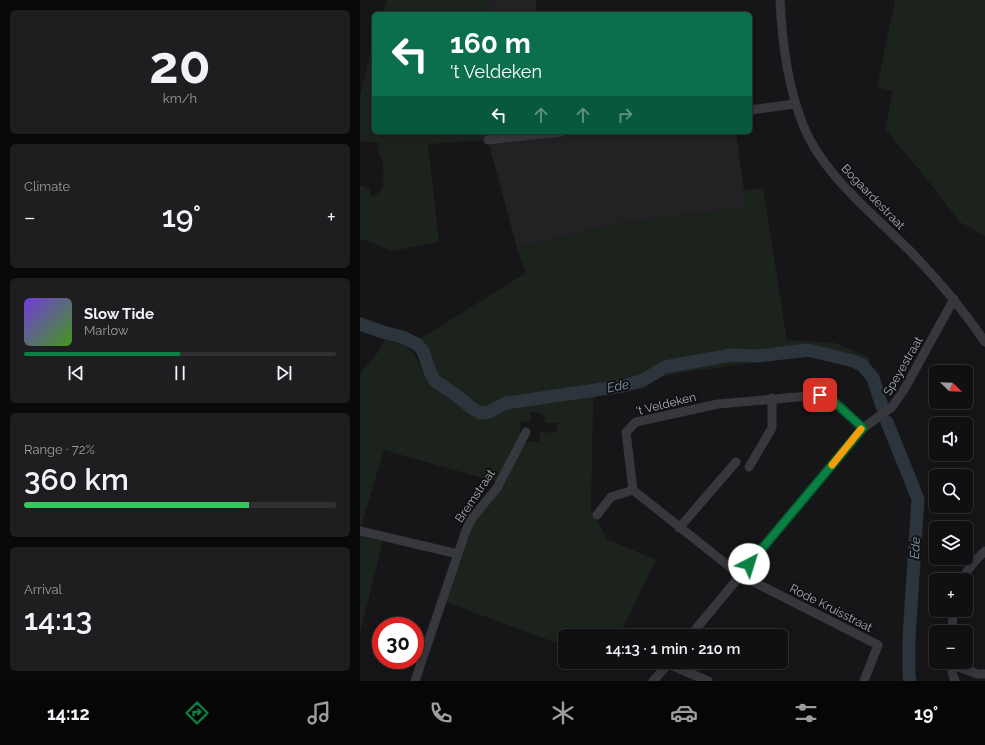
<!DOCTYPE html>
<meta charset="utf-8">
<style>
:root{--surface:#101012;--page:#1e1e20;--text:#f1f3f6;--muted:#9c9d9f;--line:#303032;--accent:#0b8043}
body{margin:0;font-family:Raleway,sans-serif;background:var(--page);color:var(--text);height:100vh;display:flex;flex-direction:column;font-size:15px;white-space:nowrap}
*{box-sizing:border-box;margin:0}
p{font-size:13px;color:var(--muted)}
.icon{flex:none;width:22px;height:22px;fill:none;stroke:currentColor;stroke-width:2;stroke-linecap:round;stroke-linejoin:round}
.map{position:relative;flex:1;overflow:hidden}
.side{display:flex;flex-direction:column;gap:10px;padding:10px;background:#09090a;width:360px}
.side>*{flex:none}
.guide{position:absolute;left:12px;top:12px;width:380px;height:122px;border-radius:6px;box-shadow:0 2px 10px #0003,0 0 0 1px var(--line);background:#0b6e4f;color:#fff;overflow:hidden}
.needle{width:26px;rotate:113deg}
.fabs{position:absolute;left:569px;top:365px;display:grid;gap:8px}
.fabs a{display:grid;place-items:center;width:44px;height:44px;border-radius:6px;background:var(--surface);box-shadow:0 2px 10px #0003,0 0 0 1px var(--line);font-size:20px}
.speed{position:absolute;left:12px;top:617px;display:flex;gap:8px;font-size:20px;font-weight:700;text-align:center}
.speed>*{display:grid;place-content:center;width:52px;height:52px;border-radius:50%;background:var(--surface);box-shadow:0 2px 10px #0003,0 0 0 1px var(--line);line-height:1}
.speed .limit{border:6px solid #d22;background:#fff;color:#111}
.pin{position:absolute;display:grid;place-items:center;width:34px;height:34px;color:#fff;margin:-17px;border-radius:8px;box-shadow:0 2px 6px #0006}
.me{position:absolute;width:44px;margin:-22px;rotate:40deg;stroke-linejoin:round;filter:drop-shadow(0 0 3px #0008)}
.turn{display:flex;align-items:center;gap:14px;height:84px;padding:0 12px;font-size:18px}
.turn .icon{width:52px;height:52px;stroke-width:2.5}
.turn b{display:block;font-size:28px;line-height:34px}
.lanes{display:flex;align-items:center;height:38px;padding:0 12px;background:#0003;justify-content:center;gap:20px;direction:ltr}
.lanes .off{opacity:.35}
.big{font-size:30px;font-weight:600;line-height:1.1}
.side .tile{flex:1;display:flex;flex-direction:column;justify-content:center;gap:6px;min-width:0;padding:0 14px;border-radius:6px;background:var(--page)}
.side .dial{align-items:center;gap:0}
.dial b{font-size:52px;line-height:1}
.song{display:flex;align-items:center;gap:12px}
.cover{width:48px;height:48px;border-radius:6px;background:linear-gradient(135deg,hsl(260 70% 55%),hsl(100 70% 35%))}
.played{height:4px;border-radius:2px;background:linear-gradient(90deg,var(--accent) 50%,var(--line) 50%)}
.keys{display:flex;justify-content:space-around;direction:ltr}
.heat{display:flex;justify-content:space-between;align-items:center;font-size:22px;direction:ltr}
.charge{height:6px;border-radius:3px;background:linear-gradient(90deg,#34c759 72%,var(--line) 0)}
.trip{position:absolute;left:198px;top:629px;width:230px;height:40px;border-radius:6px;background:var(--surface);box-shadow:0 2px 10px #0003,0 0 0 1px var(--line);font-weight:600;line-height:40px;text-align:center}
.menu{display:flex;height:64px;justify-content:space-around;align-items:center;background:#060607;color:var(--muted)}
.menu .icon{width:28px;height:28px}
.menu .current{color:var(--accent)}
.menu b{font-size:18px;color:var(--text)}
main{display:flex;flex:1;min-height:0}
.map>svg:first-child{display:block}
</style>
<main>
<section class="side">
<div class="tile dial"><b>20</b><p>km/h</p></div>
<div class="tile"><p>Climate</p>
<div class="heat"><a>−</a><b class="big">19°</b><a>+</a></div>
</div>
<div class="tile">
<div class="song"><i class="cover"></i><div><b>Slow Tide</b><p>Marlow</p></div></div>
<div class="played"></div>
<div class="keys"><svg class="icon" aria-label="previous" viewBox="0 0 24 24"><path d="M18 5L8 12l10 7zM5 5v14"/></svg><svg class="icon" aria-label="pause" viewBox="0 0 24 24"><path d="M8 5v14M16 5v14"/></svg><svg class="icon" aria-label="next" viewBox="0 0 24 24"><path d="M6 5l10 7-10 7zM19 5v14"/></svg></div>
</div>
<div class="tile"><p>Range · 72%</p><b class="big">360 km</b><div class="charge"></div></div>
<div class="tile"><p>Arrival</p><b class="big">14:13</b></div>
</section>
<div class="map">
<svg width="625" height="681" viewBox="0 0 625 681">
<rect width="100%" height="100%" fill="#161618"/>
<g fill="#222225">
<polygon points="129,0 176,0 177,14 126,14"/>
<polygon points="127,132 376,132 384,190 384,207 255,224 157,248 128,140"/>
</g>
<g fill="#1c231d">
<polygon points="27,0 129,0 126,14 22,14"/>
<polygon points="535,0 625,0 625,236 600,222 562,173 525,129 533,91 517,87"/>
<path d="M 14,36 L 14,132 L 127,132 L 128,140 L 68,144 L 79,242 L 32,251 L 13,243 L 0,239 L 0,185 L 10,190 L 10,195 L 13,196 L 18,193 L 23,189 C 23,181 24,172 23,165 C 23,155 14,155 20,143 L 0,141 L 0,97 Z"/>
<path d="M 403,188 L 427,340 L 475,343 L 508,357 L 527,405 L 517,413 L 503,370 L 450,357 L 398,362 L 319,373 L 302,377 L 285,388 L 237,395 L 233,401 L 231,510 L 247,539 L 296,560 L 259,636 L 205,636 L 205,646 L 86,602 L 110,529 L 165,442 L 179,442 L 180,432 L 196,433 L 197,423 L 187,423 C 182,413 182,412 170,412 L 170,422 L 161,421 L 159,440 L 137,482 L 24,450 L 1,527 L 0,527 L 0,374 L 19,351 L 26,338 L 45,346 L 53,352 L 66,378 L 111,413 L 120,417 L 129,416 L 140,409 L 159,402 L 202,396 L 201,390 L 164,395 L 128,407 L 121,408 L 113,405 L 96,391 L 76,377 L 68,352 L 60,339 L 166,273 L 157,248 L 255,224 L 384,207 L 384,190 Z"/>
<polygon points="0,535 23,541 0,633"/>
</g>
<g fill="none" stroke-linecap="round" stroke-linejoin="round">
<g stroke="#2c353c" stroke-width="13">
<polyline points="0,324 23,332 42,337 57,344 63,351 71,374 75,381 96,395 113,409 121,413 129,412 146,403 263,386 281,381 305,367 371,355 398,356 448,350 493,361 502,365 513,378 522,406"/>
<polyline points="527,422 558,499 549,638 549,676 550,681"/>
</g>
<g stroke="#37383d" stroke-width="9">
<path d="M 420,0 C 422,42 427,85 443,125 C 463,176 516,216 554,255 C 580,282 604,311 625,342"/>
<polyline points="390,110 435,104"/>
<polyline points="128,140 201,132"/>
<polyline points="503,428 471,399 460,395 358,404 276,422 266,432 273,490 380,575 518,645 504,681"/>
<polyline points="389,467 412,428 412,398"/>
<polyline points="237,515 251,497 273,490"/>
<polyline points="319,528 376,462"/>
<polyline points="0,531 98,554"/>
<path d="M 602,580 C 608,568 615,560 625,551"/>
<polyline points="592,632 593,610"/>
<polyline points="330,636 503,428 532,407 545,388 594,299"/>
<polyline points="593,662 593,665 618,674 625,674"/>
<polyline points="308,664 348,681"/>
<polyline points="593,665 592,672 595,681"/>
<polyline points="55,681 106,530 112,518 137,488 166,432"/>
<polyline points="293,681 310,662"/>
</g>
</g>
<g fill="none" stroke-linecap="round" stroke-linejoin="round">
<defs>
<polyline id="route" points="389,564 503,428 471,399 460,395"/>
</defs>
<use href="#route" stroke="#07532c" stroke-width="10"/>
<use href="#route" stroke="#0b8043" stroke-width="7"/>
<polyline stroke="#f59e0b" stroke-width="7" points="472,465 501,429"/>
</g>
<g text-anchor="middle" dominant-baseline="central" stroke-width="4" stroke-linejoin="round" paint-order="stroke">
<g font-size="12" fill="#a8adb8" stroke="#111113">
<text transform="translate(513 197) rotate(46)">Bogaardestraat</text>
<text transform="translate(543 366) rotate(-60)">Speyestraat</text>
<text transform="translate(306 404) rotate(-14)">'t Veldeken</text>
<text transform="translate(115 496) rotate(-56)">Bremstraat</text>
<text transform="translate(471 608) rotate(27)">Rode Kruisstraat</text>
</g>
<g font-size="13" font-style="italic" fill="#7f9bb3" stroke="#111113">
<text transform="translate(258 386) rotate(-11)">Ede</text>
<text transform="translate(555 548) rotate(-86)">Ede</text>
</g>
</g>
</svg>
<div class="fabs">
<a><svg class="needle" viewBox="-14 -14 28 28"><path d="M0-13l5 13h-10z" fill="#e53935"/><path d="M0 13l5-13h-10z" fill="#9c9d9f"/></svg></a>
<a><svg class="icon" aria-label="sound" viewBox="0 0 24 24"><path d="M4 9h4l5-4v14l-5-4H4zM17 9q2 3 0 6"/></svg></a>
<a><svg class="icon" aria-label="search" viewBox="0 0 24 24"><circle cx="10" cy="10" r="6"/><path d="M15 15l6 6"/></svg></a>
<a><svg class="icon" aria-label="layers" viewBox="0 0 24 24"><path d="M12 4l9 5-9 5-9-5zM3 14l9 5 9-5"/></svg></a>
<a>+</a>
<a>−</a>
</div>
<div class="speed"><div class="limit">30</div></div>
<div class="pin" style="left:460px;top:395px;background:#d93025"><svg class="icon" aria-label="arrive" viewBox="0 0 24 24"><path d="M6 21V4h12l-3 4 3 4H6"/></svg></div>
<svg class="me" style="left:389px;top:564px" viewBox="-20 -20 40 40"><circle r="19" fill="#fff"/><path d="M0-13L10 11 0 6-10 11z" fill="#0b8043"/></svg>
<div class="trip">14:13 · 1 min · 210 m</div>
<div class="guide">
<div class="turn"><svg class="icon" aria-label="left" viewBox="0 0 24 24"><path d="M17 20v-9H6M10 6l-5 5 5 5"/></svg><div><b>160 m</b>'t Veldeken</div></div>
<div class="lanes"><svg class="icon" aria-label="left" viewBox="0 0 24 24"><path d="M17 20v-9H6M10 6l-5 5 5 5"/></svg><svg class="icon off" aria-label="ahead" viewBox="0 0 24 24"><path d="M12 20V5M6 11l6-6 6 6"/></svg><svg class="icon off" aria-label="ahead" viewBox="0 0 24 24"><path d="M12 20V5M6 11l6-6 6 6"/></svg><svg class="icon off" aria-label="right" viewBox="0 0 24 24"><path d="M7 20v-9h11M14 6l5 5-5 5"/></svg></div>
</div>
</div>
</main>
<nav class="menu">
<b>14:12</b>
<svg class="icon current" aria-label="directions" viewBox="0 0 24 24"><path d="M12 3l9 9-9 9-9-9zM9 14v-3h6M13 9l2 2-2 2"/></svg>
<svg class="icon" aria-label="music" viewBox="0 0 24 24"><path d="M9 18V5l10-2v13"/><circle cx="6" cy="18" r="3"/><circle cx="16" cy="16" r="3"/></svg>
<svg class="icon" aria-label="phone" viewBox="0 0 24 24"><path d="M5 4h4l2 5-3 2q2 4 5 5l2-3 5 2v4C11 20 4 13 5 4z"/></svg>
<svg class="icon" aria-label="climate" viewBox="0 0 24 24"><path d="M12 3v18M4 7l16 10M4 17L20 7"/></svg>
<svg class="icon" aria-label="car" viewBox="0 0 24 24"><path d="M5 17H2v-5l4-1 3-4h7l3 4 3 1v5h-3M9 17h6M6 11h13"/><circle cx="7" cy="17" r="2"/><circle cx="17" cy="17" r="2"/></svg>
<svg class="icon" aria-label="filters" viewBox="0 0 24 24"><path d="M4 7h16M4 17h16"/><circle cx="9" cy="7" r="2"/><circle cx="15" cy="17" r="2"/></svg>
<b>19°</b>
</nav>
